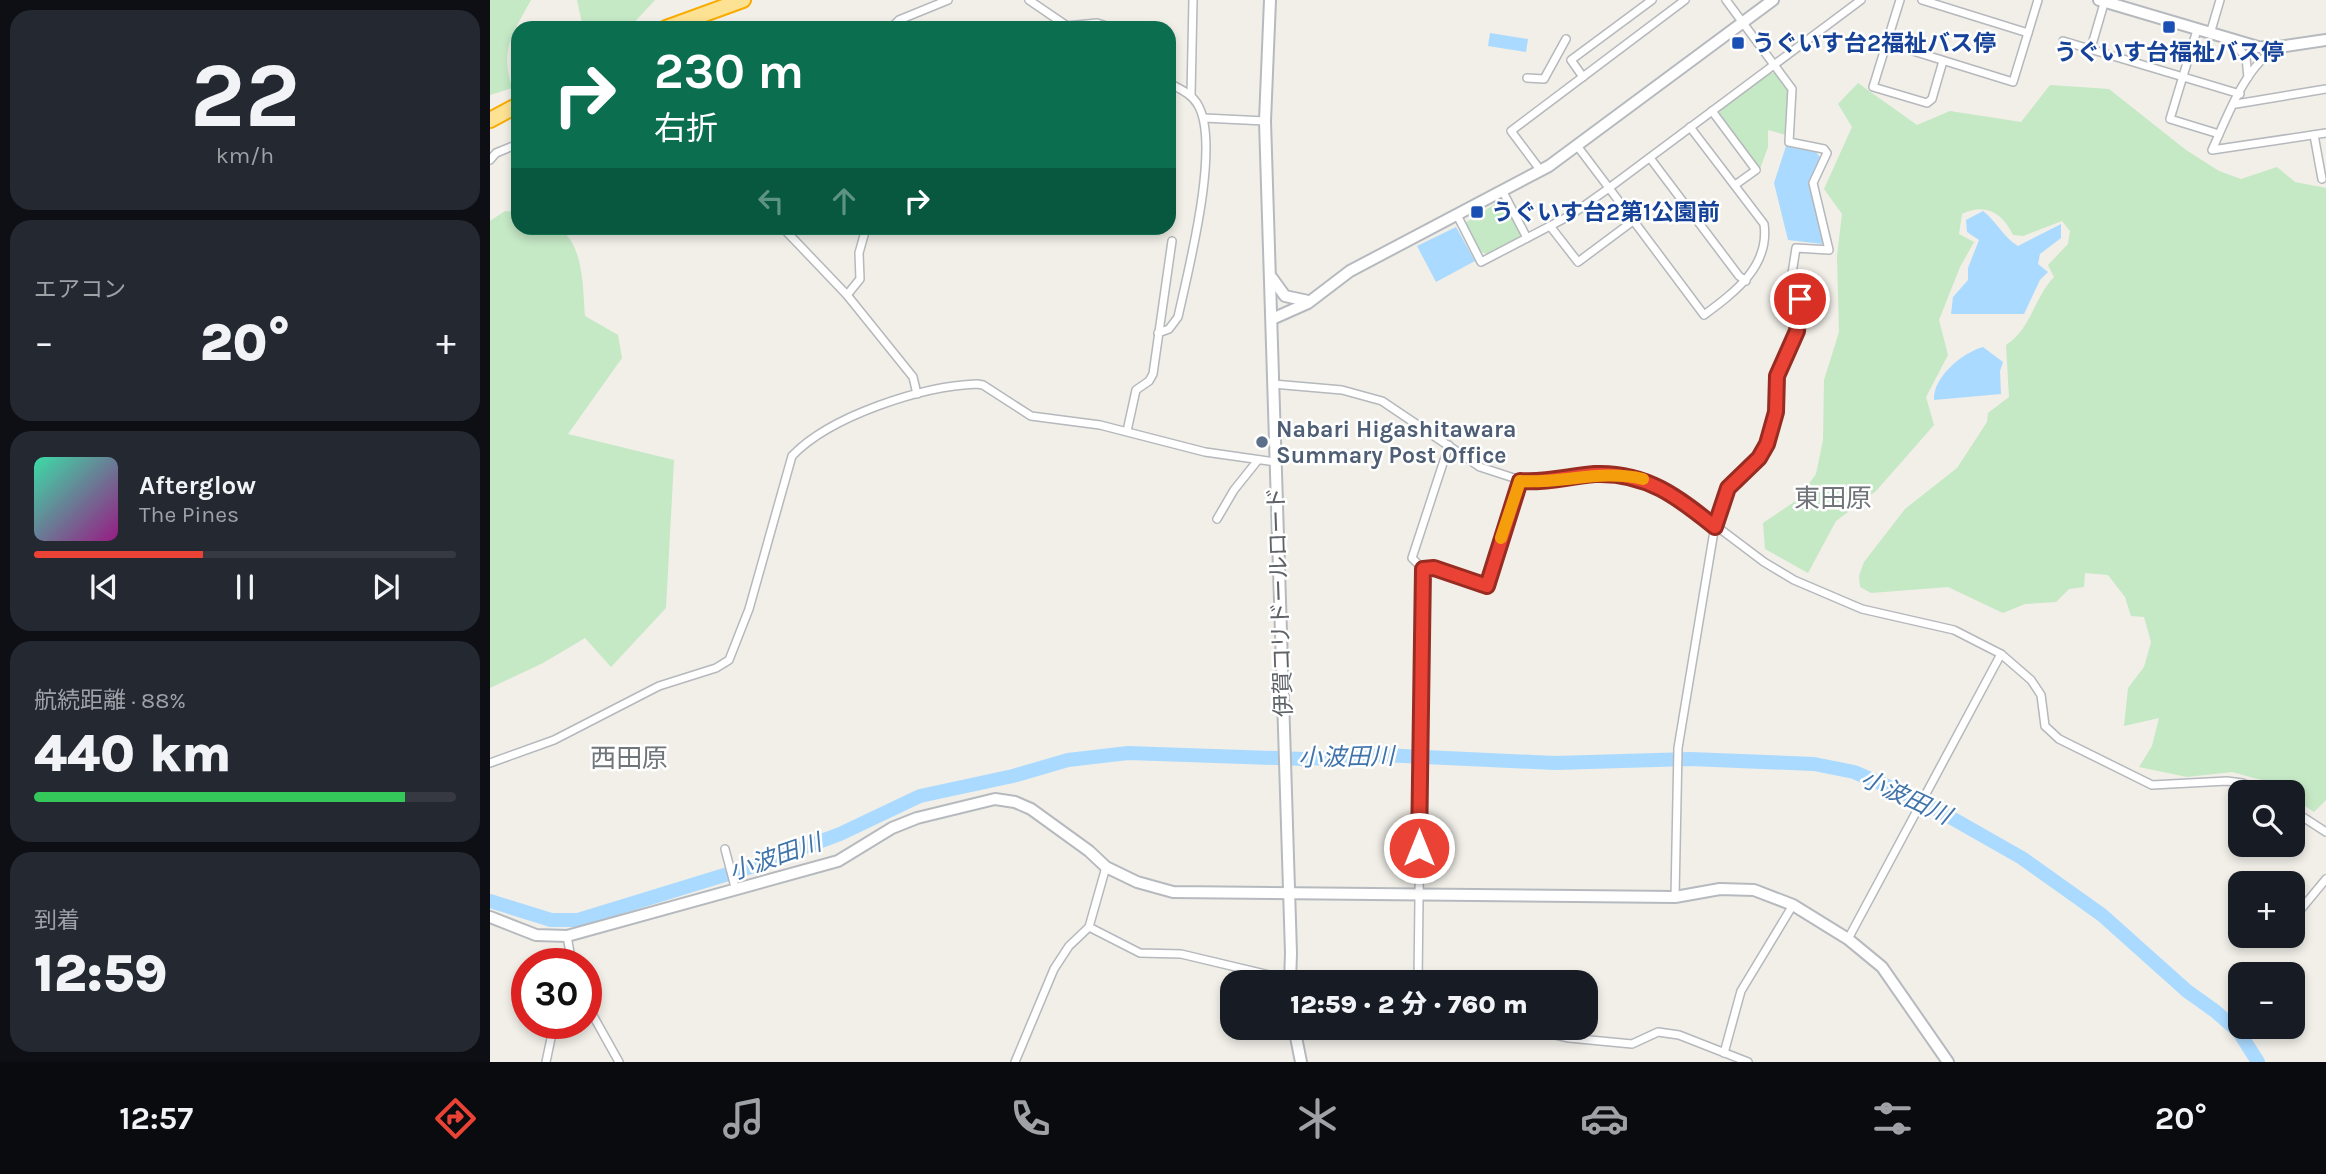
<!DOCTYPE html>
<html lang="ja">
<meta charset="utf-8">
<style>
:root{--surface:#171b24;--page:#242831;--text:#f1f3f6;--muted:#9ea1a6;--line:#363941;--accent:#ea4335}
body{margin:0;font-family:Karla,"Noto Sans JP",sans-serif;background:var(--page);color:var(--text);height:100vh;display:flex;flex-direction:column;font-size:26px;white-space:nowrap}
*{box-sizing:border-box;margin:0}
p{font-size:23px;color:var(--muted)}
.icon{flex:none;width:38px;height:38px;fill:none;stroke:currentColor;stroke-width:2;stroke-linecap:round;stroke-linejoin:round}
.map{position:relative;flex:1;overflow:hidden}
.drawer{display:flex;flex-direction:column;gap:10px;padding:10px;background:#0d0f14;width:490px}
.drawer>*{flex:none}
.banner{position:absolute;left:21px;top:21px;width:665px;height:214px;border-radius:21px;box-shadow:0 4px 10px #0003;background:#0b6e4f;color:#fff;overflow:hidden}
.controls{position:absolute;left:1738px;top:780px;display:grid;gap:14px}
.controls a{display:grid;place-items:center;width:77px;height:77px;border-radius:14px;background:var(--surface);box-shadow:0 4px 10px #0003;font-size:35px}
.speed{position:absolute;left:21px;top:948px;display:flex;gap:14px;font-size:35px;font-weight:700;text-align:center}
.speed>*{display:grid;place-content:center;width:91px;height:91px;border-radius:50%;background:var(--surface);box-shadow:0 4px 10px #0003;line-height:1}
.speed .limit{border:10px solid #d22;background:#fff;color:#111}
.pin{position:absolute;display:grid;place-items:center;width:60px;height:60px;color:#fff;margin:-30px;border:4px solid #fff;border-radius:50%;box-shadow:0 2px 7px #0007}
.me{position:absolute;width:77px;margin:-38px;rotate:0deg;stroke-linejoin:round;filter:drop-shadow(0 0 5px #0008)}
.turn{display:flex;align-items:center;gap:24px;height:147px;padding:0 28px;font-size:32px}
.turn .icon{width:91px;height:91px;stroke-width:2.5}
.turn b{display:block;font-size:49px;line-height:60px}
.lanes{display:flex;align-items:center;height:66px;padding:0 28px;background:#0003;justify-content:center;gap:35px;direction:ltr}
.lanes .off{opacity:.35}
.big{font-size:52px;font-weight:800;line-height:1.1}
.drawer .tile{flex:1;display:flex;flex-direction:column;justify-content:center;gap:10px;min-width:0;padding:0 24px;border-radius:21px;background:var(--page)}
.drawer .dial{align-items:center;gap:0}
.dial b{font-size:91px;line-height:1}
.song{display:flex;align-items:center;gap:21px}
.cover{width:84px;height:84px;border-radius:10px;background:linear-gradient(135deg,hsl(160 70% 55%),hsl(310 70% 35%))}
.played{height:7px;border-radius:4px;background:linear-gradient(90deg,var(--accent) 40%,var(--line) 40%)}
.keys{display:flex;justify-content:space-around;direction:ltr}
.heat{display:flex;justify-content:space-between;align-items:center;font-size:38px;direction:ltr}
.charge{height:10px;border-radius:5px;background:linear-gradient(90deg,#34c759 88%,var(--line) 0)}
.trip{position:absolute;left:730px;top:970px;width:378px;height:70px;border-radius:21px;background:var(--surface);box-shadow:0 4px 10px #0003;font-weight:800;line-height:70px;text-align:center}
.menu{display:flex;height:112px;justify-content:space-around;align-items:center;background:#090b0e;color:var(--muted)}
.menu .icon{width:49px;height:49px}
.menu .active{color:var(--accent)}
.menu b{font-size:32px;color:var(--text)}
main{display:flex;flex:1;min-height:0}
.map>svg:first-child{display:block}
</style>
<main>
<section class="drawer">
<div class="tile dial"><b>22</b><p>km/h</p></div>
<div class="tile"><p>エアコン</p>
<div class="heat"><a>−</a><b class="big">20°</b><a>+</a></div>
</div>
<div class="tile">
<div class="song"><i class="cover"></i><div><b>Afterglow</b><p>The Pines</p></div></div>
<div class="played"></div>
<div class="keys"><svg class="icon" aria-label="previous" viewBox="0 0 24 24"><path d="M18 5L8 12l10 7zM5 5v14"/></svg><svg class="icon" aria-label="pause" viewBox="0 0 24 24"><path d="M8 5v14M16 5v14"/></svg><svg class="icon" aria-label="next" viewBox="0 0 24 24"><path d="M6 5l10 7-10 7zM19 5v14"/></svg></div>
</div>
<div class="tile"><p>航続距離 · 88%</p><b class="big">440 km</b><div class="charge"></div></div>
<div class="tile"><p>到着</p><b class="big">12:59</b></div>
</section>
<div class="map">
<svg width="1836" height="1062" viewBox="0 0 1836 1062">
<rect width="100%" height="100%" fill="#f1efe8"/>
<g fill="#c5e8c5">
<path d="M 0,0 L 41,0 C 22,35 10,48 22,88 L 0,95 Z"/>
<polygon points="87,0 165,0 139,28 93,28"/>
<polygon points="1279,73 1286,73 1299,90 1296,135 1278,130 1278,147 1270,169 1229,116 1230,110"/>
<path d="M 1368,83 L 1427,125 L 1460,111 L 1531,122 L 1560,85 L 1619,89 L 1696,150 L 1729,171 L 1751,179 L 1787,167 L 1805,182 L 1836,188 L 1836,800 L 1824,812 L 1803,798 L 1802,793 L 1795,793 L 1779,782 L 1742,772 L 1697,777 L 1649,767 L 1662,746 L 1669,718 L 1634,726 L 1638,688 L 1654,667 L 1661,642 L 1654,617 L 1641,616 L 1635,597 L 1618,575 L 1595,573 L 1594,587 L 1579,589 L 1566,602 L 1535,604 L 1513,613 L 1458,587 L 1381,593 L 1370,587 L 1369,576 L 1374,562 L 1415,509 L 1467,468 L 1497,422 L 1498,413 L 1519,397 L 1516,345 C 1541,329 1544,298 1564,277 L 1558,265 L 1578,244 L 1580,231 L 1572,221 L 1533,236 L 1523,235 C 1512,212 1495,203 1472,214 L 1469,234 L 1484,242 L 1470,267 L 1449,320 L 1458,355 L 1436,397 L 1444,425 L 1386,491 L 1346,521 L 1318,573 L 1275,549 L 1273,523 L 1307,500 L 1326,474 L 1333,440 L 1334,380 L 1349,332 L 1347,256 L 1352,214 L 1334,189 L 1362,127 L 1348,104 Z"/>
<polygon points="1011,200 1031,233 1029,237 998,254 991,252 975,223"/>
<path d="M 15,211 L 28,212 L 28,228 C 39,228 51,226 62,228 C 94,232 93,291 95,316 L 128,335 L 132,358 L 78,434 L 184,460 L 176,608 L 121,667 L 95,638 L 53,663 L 0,688 L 0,221 Z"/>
</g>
<g fill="#aadaff">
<polygon points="1000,33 1038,39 1036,52 998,46"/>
<polygon points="1296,146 1326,152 1330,157 1319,183 1334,240 1332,244 1298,240 1284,183"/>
<path d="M 1493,211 C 1509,224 1513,237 1528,246 L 1571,224 L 1571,238 L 1550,254 L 1548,264 L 1558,272 L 1550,280 L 1534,314 L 1461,314 L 1463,297 L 1478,280 L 1478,268 L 1489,240 L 1477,232 L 1476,220 Z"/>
<polygon points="966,227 985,261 946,282 927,246"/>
<path d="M 1493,347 L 1513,362 L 1510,371 L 1511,394 L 1444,400 C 1443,377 1472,353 1493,347 Z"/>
</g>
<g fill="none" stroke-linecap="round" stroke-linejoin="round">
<polyline stroke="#aadaff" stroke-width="14" points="0,901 61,920 88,920 264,866 350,834 430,796 523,776 578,760 638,753 813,759 892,755 1065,763 1200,759 1324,764 1364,772 1430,800 1532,858 1612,915 1697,991 1725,1011 1749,1032 1768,1062"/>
<defs>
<g id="street">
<polyline points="539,0 577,26 607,23 623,28"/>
<polyline points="1410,0 1383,87 1437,103 1442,99 1453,61"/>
<polyline points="1432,0 1538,33 1548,0"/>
<polyline points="401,28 409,20 458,0"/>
<polyline points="1707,30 1680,119 1729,134"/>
<polyline points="1720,34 1730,0"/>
<polyline points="1573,41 1750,94"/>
<polyline points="1743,41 1756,58 1758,77"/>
<polyline points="1397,43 1523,82 1538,33"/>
<polyline points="1601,48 1615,0"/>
<path d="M 1787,49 C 1756,63 1736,120 1722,150 L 1836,133"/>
<polyline points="1093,77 1081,60 1162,0"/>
<polyline points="1037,78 1054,79 1076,39"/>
<polyline points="701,95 703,0"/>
<polyline points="1746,104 1836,89"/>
<polyline points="1222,111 1266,170 1245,185"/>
<polyline points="714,118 775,121"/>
<polyline points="1824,135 1832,179"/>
<polyline points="1088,147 1119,188 1371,0"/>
<polyline points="1160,158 1249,276 1256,281"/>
<polyline points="0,160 6,153 28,144"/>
<polyline points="1051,171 1021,131 1195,0"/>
<polyline points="1013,192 1037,238"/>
<path d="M 967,215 L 991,262 L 1081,215 L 1119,188 L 1214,315 C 1245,292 1280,266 1274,224 L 1200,127"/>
<polyline points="1060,226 1088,262 1143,221"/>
<polyline points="293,228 357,295 423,377 427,394"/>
<polyline points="357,295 370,279 369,253 376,228"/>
<path d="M 668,333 L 679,329 L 688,317 C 698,271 731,145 708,105 C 702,94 690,89 679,83"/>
<polyline points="783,384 852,390 892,401 990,467 1030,480 1061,482 1121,474 1161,482 1185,495 1274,562 1304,580 1372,609 1464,630 1511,654 1541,680 1551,695 1555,726 1569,739 1662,785 1737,781 1752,783 1777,793"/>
<polyline points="637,431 646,390 659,381 663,374 682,241"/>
<polyline points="959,445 922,558 933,569 944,568 997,586 1030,480"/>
<polyline points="727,519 744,490 768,460"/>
<path d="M 0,763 L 64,740 L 169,686 L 226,668 L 239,660 L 259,609 L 302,456 C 340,416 432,386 487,384 L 493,385 L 541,416 L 610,425 L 715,452 L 786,462"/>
<polyline points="1802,810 1836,832"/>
<polyline points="235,849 245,887"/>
<polyline points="1185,897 1188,748 1226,519 1238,488 1275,450 1283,426 1288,372 1302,347 1310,313 1311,302 1301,280 1306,248 1339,250 1323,183 1337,153 1334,149 1299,142 1302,89 1236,0"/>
<polyline points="1802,920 1836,879"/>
<polyline points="599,927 650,953 691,954 800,980"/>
<polyline points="77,936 82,964"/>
<polyline points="1358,939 1511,654"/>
<polyline points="1784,943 1790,936"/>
<polyline points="928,982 933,569"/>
<polyline points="96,1003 129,1062"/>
<polyline points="1030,1027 1079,1038 1142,1044 1168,1032 1189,1035 1258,1062"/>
<polyline points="1234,1053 1251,991 1303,905"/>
<polyline points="56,1062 64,1024"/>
<polyline points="525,1062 564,969 579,946 599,927 616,867"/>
</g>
<g id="secondary">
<polyline points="780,0 775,121 801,953 800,982"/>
<polyline points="1609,0 1768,47 1782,48 1836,40"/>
<polyline points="782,278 795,296 818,301"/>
<polyline points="782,319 818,303 860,271 1059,166 1283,0"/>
<polyline points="0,917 46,935 77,936 348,861 402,828 427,818 505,799 525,802 541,809 599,851 616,867 647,882 683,892 1185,897 1230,889 1264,890 1303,905 1358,939 1392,967 1458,1062"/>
<polyline points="804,1027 811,1062"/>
</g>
<g id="highway">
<polyline points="176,28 253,0"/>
<polyline points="0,120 28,105"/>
</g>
</defs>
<use href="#street" stroke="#b5b8bc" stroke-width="10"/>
<use href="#secondary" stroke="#b6babf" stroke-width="14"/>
<use href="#highway" stroke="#f9ab00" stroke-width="18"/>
<use href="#street" stroke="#fff" stroke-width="7"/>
<use href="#secondary" stroke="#fff" stroke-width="10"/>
<use href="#highway" stroke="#fde293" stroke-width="14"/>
</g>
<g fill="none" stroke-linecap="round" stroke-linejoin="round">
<defs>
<path id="route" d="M 929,848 L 933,569 L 944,568 L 997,586 L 1030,481 C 1058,483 1079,476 1105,474 C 1156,472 1188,497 1225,527 L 1238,488 L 1269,458 L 1277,444 L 1286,412 L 1287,376 L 1307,331 L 1310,299"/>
</defs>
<use href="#route" stroke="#982c22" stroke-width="18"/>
<use href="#route" stroke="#ea4335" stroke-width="12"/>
<path stroke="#f59e0b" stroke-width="12" d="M 1011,538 L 1030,481 C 1072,484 1111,469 1153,479"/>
</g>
<g fill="#1a4fb4" stroke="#fff" stroke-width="2.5">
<rect x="1672" y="20" width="14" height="14" rx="3.5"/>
<rect x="1241" y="36" width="14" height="14" rx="3.5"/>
<rect x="980" y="205" width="14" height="14" rx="3.5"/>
</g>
<circle fill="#5c6f8a" stroke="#fff" stroke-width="2.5" cx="772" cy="442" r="7"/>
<g text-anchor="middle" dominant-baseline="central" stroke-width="5" stroke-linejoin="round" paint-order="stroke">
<g font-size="23" font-weight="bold" fill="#164399" stroke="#fff" text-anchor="start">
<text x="1262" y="43">うぐいす台2福祉バス停</text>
<text x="1679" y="52" text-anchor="middle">うぐいす台福祉バス停</text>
<text x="1001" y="212">うぐいす台2第1公園前</text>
</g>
<g font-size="23" font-weight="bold" fill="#4e5e75" stroke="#fff" text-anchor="start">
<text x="786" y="429">Nabari Higashitawara<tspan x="786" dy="26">Summary Post Office</tspan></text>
</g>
<g font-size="23" fill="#5f6368" stroke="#fff">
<text transform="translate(790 602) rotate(-92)">伊賀コリドールロード</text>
</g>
<g font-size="24" font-style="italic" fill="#4174aa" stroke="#fff">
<text transform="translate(856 757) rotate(-1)">小波田川</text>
<text transform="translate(1416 797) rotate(25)">小波田川</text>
<text transform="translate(285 857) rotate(-19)">小波田川</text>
</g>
<g font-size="26" fill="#70757a" stroke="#fff">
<text x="1343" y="498">東田原</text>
<text x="139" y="758">西田原</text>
</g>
</g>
</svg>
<div class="controls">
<a><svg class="icon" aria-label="search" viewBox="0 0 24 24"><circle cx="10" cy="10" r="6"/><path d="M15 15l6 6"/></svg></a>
<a>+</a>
<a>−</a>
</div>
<div class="speed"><div class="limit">30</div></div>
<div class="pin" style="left:1310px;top:299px;background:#d93025"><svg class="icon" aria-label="arrive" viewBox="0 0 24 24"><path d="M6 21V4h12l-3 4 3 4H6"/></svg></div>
<svg class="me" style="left:929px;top:848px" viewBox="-20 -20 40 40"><circle r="17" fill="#ea4335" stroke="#fff" stroke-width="3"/><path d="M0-11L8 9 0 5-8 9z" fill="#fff"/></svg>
<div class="trip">12:59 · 2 分 · 760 m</div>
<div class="banner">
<div class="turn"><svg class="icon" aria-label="right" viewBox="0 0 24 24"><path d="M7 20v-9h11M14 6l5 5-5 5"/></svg><div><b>230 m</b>右折</div></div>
<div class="lanes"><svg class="icon off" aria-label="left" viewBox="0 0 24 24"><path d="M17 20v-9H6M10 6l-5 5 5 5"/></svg><svg class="icon off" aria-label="ahead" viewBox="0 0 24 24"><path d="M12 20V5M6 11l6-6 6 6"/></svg><svg class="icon" aria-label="right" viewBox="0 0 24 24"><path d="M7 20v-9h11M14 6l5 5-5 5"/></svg></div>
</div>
</div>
</main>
<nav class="menu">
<b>12:57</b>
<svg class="icon active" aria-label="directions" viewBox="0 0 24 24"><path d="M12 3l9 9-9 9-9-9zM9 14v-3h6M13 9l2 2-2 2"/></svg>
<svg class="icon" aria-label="music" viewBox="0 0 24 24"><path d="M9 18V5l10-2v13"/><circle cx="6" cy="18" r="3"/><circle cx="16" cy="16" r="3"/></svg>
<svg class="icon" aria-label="phone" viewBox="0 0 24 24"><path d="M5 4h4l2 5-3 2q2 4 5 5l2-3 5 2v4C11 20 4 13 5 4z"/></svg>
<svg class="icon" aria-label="climate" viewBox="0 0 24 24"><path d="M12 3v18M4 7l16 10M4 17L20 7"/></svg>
<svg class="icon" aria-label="car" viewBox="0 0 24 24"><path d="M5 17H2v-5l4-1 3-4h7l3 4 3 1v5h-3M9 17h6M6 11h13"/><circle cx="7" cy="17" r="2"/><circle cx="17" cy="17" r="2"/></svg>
<svg class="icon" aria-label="filters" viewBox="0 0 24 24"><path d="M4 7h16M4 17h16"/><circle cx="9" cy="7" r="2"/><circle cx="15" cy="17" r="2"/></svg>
<b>20°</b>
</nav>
